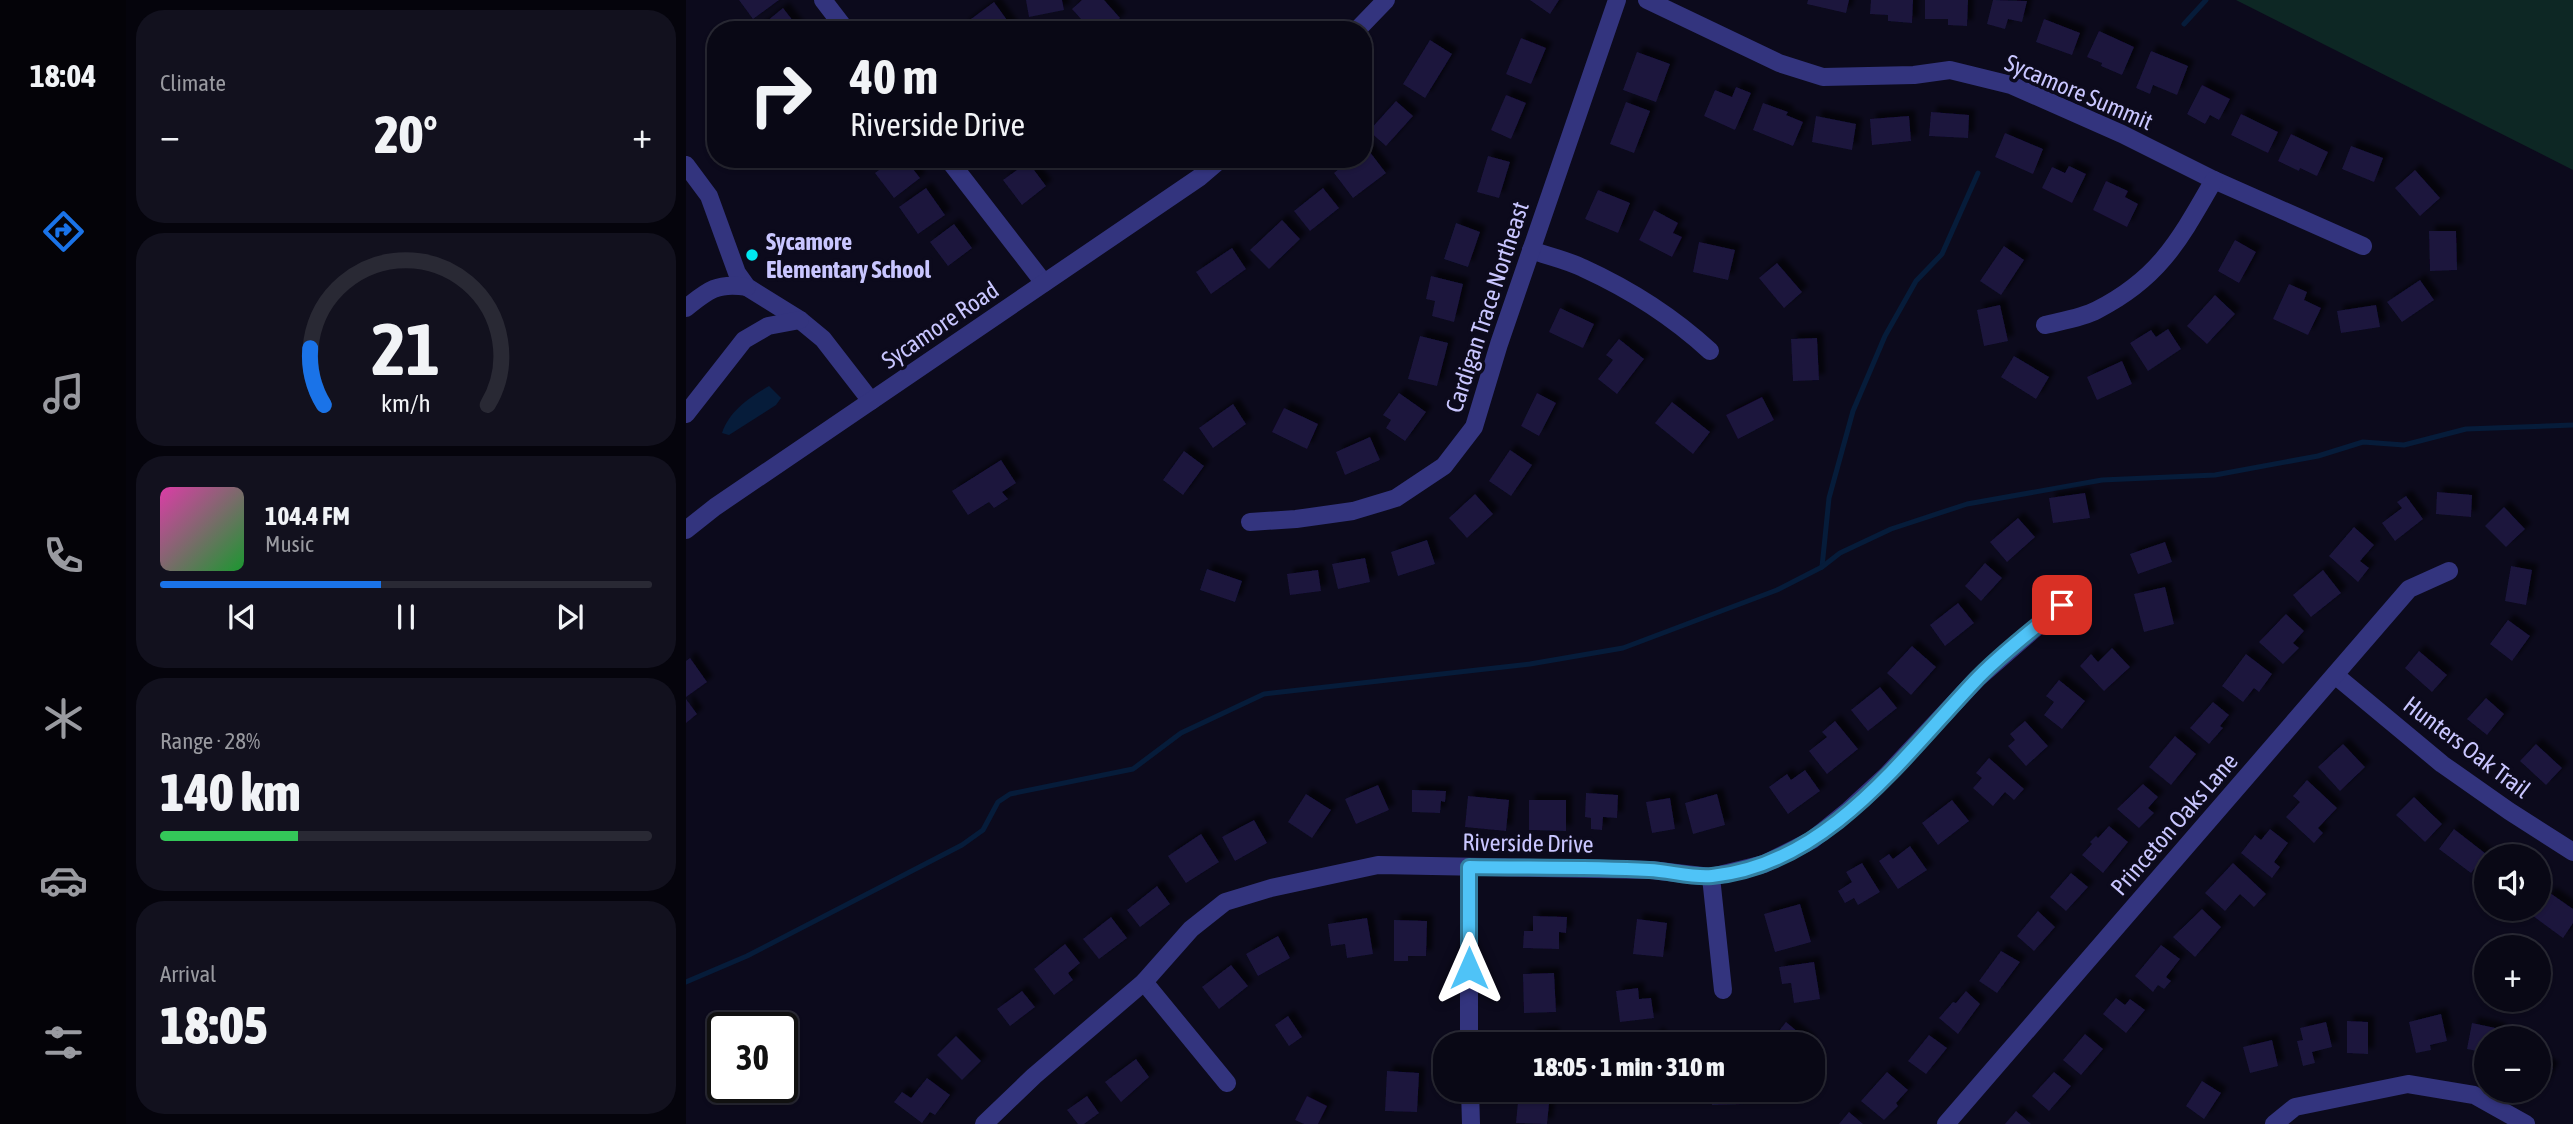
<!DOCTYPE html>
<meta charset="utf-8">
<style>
:root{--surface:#090815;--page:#12111e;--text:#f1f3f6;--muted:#999aa0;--line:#292934;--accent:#1a73e8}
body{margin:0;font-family:"Asap Condensed",sans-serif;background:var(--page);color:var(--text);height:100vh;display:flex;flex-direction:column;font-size:26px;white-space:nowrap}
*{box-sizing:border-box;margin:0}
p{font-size:23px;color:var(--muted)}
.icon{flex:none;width:38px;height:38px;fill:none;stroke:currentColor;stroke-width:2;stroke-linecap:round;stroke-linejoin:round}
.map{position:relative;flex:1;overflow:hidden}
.drawer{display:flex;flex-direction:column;gap:10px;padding:10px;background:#05040c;width:560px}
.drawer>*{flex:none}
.banner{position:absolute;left:21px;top:21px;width:665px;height:147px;border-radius:28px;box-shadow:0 2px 5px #0004,0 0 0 2px var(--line);background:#090815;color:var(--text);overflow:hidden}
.controls{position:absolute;left:1788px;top:844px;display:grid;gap:14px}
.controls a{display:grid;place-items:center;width:77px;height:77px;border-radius:50%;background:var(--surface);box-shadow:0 2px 5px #0004,0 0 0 2px var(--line);font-size:35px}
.speed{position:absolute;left:21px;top:1012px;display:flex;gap:14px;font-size:35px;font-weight:700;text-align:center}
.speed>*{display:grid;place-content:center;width:91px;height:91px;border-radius:50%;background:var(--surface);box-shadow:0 2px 5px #0004,0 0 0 2px var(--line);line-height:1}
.speed .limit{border:4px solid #111;border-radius:10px;background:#fff;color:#111}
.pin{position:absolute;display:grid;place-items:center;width:60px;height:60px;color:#fff;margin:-30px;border-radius:14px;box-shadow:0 4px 10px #0006}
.me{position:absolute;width:77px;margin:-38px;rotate:0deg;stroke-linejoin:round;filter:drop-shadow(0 0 5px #0008)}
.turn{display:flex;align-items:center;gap:24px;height:147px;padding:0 28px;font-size:32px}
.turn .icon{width:91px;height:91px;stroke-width:2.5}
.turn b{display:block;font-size:49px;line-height:60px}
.big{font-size:52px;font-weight:800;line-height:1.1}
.drawer .tile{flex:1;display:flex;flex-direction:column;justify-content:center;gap:10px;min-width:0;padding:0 24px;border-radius:28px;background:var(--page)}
.drawer .dial{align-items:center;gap:0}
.dial svg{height:182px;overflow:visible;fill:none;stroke:var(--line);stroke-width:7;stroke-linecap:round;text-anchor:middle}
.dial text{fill:var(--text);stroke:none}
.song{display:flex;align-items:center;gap:21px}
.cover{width:84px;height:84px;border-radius:10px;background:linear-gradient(135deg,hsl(320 70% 55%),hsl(130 70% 35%))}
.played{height:7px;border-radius:4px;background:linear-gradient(90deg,var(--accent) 45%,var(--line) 45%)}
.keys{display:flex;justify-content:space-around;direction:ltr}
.heat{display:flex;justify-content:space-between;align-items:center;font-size:38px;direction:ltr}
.charge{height:10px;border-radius:5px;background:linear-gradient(90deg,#34c759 28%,var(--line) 0)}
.trip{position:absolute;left:747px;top:1032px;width:392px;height:70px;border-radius:28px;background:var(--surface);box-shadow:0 2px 5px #0004,0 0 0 2px var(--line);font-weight:800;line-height:70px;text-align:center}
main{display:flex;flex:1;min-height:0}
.tab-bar{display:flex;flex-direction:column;width:126px;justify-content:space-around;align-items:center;background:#040308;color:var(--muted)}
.tab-bar .icon{width:49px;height:49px}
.tab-bar .current{color:var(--accent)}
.tab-bar b{font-size:32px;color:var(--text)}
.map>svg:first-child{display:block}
</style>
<main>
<nav class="tab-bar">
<b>18:04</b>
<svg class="icon current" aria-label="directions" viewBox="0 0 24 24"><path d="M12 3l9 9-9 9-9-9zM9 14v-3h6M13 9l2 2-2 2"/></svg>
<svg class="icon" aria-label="music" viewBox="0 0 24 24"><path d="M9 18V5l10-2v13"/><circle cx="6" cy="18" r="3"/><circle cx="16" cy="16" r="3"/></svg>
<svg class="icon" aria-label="phone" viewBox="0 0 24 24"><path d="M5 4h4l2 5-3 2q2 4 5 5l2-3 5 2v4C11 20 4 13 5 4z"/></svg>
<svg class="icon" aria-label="climate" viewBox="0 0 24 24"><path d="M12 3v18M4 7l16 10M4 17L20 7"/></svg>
<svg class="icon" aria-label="car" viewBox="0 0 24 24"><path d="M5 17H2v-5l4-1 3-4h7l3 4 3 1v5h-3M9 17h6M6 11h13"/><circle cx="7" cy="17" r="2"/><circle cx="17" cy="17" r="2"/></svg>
<svg class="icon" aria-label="filters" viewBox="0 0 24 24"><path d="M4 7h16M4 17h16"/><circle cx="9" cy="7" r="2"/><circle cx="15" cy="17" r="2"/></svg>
</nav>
<section class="drawer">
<div class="tile"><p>Climate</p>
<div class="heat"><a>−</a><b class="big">20°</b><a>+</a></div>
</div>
<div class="tile dial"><svg viewBox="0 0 100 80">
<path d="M14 69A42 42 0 1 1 86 69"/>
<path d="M14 69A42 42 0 0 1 8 44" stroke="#1a73e8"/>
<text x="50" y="56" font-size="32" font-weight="700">21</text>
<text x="50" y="72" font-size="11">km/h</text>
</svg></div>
<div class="tile">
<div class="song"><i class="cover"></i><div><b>104.4 FM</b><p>Music</p></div></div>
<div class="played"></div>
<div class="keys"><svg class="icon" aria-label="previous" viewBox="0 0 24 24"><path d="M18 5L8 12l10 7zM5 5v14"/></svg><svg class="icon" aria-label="pause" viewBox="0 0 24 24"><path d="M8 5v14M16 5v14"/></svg><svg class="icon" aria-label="next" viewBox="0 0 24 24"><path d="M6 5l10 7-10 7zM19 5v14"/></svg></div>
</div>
<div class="tile"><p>Range · 28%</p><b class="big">140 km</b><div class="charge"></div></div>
<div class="tile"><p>Arrival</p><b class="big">18:05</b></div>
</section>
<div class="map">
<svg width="1887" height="1124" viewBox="0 0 1887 1124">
<defs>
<filter id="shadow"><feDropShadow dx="6" dy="-6" stdDeviation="2" flood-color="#0009"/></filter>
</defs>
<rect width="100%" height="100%" fill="#0c0a1c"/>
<polygon fill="#0d2724" points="1550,0 1887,0 1887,170"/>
<path fill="#061c3a" d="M 83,386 L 95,398 L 90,405 L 43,435 L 36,433 C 43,411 64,397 83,386 Z"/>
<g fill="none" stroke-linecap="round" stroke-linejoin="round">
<g stroke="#061c3a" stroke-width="5">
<polyline points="1498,24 1520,0"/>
<polyline points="1136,567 1143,498 1167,411 1199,336 1230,281 1256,254 1292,173"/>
<polyline points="0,982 61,956 276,845 297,830 312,802 324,794 447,769 495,733 578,694 844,664 937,648 1091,590 1136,567 1154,553 1205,529 1281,504 1416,480 1529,475 1632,456 1677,442 1718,445 1780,429 1887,425"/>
</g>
</g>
<g fill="#1b153e" filter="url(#shadow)">
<polygon points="53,0 93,0 67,19"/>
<polygon points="340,0 376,0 378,10 343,17"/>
<polygon points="396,0 418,0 434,18 422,30 405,30 386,9"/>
<polygon points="844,0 873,0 864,14"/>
<polygon points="1122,0 1163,0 1160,13 1121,4"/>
<polygon points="1185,0 1227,0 1226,23 1202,21 1202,15 1184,14"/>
<polygon points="1239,0 1282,0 1281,26 1262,25 1262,19 1239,19"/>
<polygon points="1307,0 1341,1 1336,22 1322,19 1319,29 1301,24"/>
<polygon points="308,2 326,27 322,30 280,30 277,25"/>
<polygon points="97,8 114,30 70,30"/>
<polygon points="1358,19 1394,33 1386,55 1350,42"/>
<polygon points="1413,31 1448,47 1436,75 1415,66 1416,63 1401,57"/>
<polygon points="835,38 860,48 845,84 820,74"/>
<polygon points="744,40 766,54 739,98 717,84"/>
<polygon points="1465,51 1502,66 1491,95 1467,85 1464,94 1450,88"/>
<polygon points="951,52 984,64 970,102 937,90"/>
<polygon points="1516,85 1544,99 1533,120 1524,115 1519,124 1501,114"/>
<polygon points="1050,87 1065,93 1049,130 1018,116 1029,90 1046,97"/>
<polygon points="820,95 840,103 825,139 805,130"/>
<polygon points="710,101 727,116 700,146 683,131"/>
<polygon points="940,102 964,111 948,153 924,144"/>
<polygon points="1077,103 1102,112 1100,115 1117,122 1107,146 1067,130"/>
<polygon points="1245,112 1283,115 1282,138 1243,136"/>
<polygon points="1555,114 1592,132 1582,153 1545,135"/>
<polygon points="1130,116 1170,124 1166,150 1126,142"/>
<polygon points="1223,116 1225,141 1186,145 1184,119"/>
<polygon points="1319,133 1357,149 1347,174 1309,157"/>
<polygon points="1605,134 1642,152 1631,176 1614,168 1613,171 1592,161"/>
<polygon points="1665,146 1697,158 1688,182 1656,169"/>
<polygon points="680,147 700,173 667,198 648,173 665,159 677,159 677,150"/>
<polygon points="802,156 824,162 813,198 791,192"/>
<polygon points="208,159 219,159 234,178 208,198 189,173"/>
<polygon points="342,162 360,186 336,205 317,180"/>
<polygon points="1383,166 1400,174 1386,203 1356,188 1366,167 1379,173"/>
<polygon points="1729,170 1754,198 1734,216 1709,188"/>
<polygon points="1420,181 1442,191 1439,197 1452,204 1441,227 1407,210"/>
<polygon points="240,188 259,215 232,234 213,207"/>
<polygon points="637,188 653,208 624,231 608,211"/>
<polygon points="912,190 944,203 932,233 899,219"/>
<polygon points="968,210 992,223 987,233 996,237 986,257 953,240"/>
<polygon points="596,220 614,239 583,269 564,250"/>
<polygon points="770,223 794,232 782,267 758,259"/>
<polygon points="268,224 286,248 262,266 244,242"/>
<polygon points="1743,231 1770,231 1771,270 1744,271"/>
<polygon points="1549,240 1570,252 1553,283 1532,271"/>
<polygon points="1013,242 1049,250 1042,280 1007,272"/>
<polygon points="1318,246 1338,260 1315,295 1294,281"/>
<polygon points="546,248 560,269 525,294 510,272"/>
<polygon points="1091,263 1116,292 1098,308 1073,278"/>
<polygon points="745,276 777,284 768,322 746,316 749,301 740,299"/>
<polygon points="1734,280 1748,300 1716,322 1701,302"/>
<polygon points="1603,284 1621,292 1618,300 1635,308 1622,335 1587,319"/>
<polygon points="1529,295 1549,314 1521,344 1501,326"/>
<polygon points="1314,305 1322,341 1298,346 1291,310"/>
<polygon points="1690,305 1694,327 1655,333 1651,311"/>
<polygon points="874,308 908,324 897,348 863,332"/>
<polygon points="1482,329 1495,349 1462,371 1444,343 1465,330 1470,337"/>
<polygon points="734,336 762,343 751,386 722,379"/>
<polygon points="1131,338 1133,380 1107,381 1105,339"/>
<polygon points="933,339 958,359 931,394 912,379 927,360 920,355"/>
<polygon points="1328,356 1363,377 1350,399 1315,377"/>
<polygon points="1436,361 1446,384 1411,400 1401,377"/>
<polygon points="713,393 740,412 719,441 700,428 705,420 697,415"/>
<polygon points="851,393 870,403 853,436 835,426"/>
<polygon points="1076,397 1088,420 1052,439 1040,415"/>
<polygon points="986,402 1024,432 1007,454 969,423"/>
<polygon points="547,404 560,424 527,448 513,428"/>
<polygon points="598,408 632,424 621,449 586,432"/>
<polygon points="684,437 694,460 659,475 650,452"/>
<polygon points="824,450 846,465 825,496 803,481"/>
<polygon points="498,451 518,466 497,495 477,480"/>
<polygon points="315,460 330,483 316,492 322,499 308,508 303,502 282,515 266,491"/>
<polygon points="1751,492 1786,495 1785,517 1750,514"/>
<polygon points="1399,493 1404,518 1367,523 1363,498"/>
<polygon points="789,494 807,514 781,538 763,518"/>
<polygon points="1720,496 1737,519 1709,541 1696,523 1716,508 1711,502"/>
<polygon points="1818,507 1839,529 1820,547 1799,526"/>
<polygon points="1332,518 1349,537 1321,562 1304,542"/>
<polygon points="1668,527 1688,545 1674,561 1683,568 1672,582 1643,556"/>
<polygon points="741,540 749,564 712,576 705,552"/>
<polygon points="1479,542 1486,562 1452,574 1444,554"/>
<polygon points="679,558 684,582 652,589 646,564"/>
<polygon points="1299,563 1316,578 1295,601 1279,586"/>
<polygon points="1825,566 1846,570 1840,605 1819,601"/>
<polygon points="521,569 556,581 549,602 514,590"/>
<polygon points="632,570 635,591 604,595 601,574"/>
<polygon points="1637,570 1655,593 1625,617 1607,595"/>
<polygon points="1479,587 1488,624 1458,632 1448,594"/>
<polygon points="1272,603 1288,623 1259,646 1244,625"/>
<polygon points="1600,614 1618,631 1607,643 1613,648 1597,664 1573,642"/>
<polygon points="1822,620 1844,636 1826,661 1804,644"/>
<polygon points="1226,646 1250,667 1225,695 1201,673"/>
<polygon points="1426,648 1444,667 1418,691 1394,666 1405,654 1412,662"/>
<polygon points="1733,651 1761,675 1746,692 1719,668"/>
<polygon points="1560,654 1586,674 1573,692 1568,688 1557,702 1536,686"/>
<polygon points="4,658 21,682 0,697 0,661"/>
<polygon points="1373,680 1399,701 1376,729 1358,715 1368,702 1360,696"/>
<polygon points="1194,687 1211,708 1182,731 1165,710"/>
<polygon points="1800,698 1818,714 1801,735 1781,719"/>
<polygon points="0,699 11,714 0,723"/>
<polygon points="1527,702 1543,715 1534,726 1537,728 1523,744 1504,728"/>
<polygon points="1149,721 1172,749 1141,774 1123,751 1141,737 1136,732"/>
<polygon points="1339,721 1362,746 1340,766 1322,746 1329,740 1324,734"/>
<polygon points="1489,736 1510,754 1485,785 1463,767"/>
<polygon points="1657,744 1679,767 1654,791 1632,767"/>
<polygon points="1850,744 1876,768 1860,785 1834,761"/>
<polygon points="1303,758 1338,789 1328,800 1319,792 1307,806 1287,788 1296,778 1290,773"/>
<polygon points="1119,770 1134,791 1102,814 1083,787 1101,774 1105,780"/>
<polygon points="1621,780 1651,808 1632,828 1637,833 1628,843 1600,817 1614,802 1607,796"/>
<polygon points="1457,784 1472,797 1462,808 1468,813 1453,828 1431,809"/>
<polygon points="692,785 703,810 670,824 659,799"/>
<polygon points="726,790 760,791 759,802 755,801 754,813 726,812"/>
<polygon points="900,793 932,795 931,818 917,817 916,830 905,829 905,818 899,817"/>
<polygon points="620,794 645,810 626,838 602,822"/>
<polygon points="1031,794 1039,825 1007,834 999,803"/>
<polygon points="782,796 823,800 820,831 779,827"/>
<polygon points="1728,797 1756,824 1739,842 1710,815"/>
<polygon points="984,798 989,829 966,833 960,802"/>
<polygon points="843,800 880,800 880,831 843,830"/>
<polygon points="1266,800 1283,821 1252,845 1236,823"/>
<polygon points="568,820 581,843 549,861 536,837"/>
<polygon points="1423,826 1442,842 1417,873 1396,855 1406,844 1404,842 1410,836 1412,838"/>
<polygon points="1584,829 1602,843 1588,862 1594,867 1586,878 1555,853 1569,835 1575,840"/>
<polygon points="1768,829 1800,854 1785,873 1753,849"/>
<polygon points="515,834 533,862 500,883 482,856"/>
<polygon points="1224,846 1241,870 1212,889 1193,861 1203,854 1207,859"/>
<polygon points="1176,863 1194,892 1172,905 1168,898 1159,903 1152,891 1166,882 1160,872"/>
<polygon points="1547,863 1580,894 1568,907 1554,894 1539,911 1519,893"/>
<polygon points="1385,873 1402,887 1380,911 1364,897"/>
<polygon points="471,886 484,904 454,927 441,910"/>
<polygon points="1864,893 1887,909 1887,923 1877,938 1847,916"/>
<polygon points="1114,904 1125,942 1089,952 1078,914"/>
<polygon points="1516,909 1535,927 1509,957 1487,937"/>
<polygon points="1352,911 1369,927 1348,951 1331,936"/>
<polygon points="847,916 881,917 880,933 873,932 873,949 837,948 838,931 847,931"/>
<polygon points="425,917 441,938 413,959 397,939"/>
<polygon points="681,918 687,954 661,958 659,944 645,946 642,924"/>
<polygon points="951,919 981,923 977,957 947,954"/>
<polygon points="708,920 741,921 740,956 722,956 722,961 708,961"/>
<polygon points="592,936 604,958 572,976 560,954"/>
<polygon points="379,944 394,963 382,973 387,980 368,995 348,969"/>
<polygon points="1475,945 1494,959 1480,977 1485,981 1478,989 1472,985 1467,992 1449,976"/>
<polygon points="1315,951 1334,962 1311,993 1293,981"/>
<polygon points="1128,962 1134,999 1108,1003 1105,983 1096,984 1093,967"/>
<polygon points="545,965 562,986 533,1009 516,987"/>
<polygon points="868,973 870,1012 838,1013 837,974"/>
<polygon points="952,988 953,999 965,998 968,1018 934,1022 930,991"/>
<polygon points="336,991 349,1007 324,1026 311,1009"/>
<polygon points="1280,991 1294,1004 1272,1034 1253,1018 1267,1002 1270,1003"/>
<polygon points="1430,998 1439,1005 1444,999 1459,1010 1440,1033 1417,1014"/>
<polygon points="1755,1014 1761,1041 1744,1045 1745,1050 1730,1053 1723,1022"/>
<polygon points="602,1016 616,1037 603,1046 589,1025"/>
<polygon points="1661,1021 1682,1022 1682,1054 1661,1053"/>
<polygon points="1100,1022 1124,1042 1122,1045 1082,1045"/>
<polygon points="1640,1022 1646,1047 1626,1052 1629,1063 1617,1066 1611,1041 1617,1040 1614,1028"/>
<polygon points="1786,1023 1814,1029 1812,1038 1801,1038 1801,1053 1781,1049"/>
<polygon points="867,1033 868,1045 845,1045 844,1035"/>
<polygon points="971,1033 982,1045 960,1045"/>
<polygon points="1399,1034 1417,1049 1395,1075 1377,1060"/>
<polygon points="1243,1035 1261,1048 1240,1074 1222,1061"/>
<polygon points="270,1036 295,1061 276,1080 251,1055"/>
<polygon points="1586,1040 1592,1066 1564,1073 1557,1047"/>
<polygon points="450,1059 463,1077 435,1102 419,1082"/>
<polygon points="1853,1060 1867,1068 1856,1087 1853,1085"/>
<polygon points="701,1071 733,1073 731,1112 699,1111"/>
<polygon points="1201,1072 1222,1090 1210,1103 1212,1106 1198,1120 1175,1101"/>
<polygon points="1368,1072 1385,1086 1363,1111 1346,1096"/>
<polygon points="241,1078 264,1095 249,1115 244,1112 236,1123 208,1102 216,1092 225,1098"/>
<polygon points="1516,1081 1535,1093 1518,1119 1500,1106"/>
<polygon points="1026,1090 1059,1090 1059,1104 1026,1105"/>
<polygon points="833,1091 864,1093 861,1124 830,1123"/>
<polygon points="401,1096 413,1113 398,1124 392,1124 381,1110"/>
<polygon points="621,1096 641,1106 632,1124 618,1124 609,1120"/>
<polygon points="1330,1111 1345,1124 1319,1124"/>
<polygon points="1163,1112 1177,1124 1153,1124"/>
</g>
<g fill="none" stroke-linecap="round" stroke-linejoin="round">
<g stroke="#33347e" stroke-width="18">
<polyline points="137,0 160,30"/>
<polyline points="961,0 1093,63 1137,77 1228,75 1264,70 1325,85 1436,134 1528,180 1677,246"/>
<polyline points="671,30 700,0"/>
<polyline points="262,159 358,283"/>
<polyline points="0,165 23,196 51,273 61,287 114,320 137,339 185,401"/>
<path d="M 845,250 C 862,256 881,260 897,268 C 943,289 987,317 1024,351"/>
<path d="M 0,308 C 22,290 32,282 61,287"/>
<path d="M 1359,325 C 1375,321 1396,318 1411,310 C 1474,278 1494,239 1528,180"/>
<polyline points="0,414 58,340 82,326 114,320"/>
<polyline points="564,522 610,519 667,511 710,498 758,466 788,427 813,344 931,0"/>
<polyline points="0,530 29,507 514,177 535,159"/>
<polyline points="1649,675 1756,764 1823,811 1887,852"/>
<polyline points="1025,877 1037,990"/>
<polyline points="458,982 541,1083"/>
<polyline points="783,1045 783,867"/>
<polyline points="784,1090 785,1124"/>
<polyline points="298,1124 348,1076 458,982 505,929 539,902 585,888 692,865 965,870 1025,877 1078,864 1126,840 1163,810 1200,776 1291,679 1376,605"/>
<polyline points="1260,1124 1723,589 1763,571"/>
<polyline points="1588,1124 1609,1107 1722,1084 1788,1095 1840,1124"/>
</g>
</g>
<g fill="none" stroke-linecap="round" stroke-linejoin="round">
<defs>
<path id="route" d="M 783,968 L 783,867 C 843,868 903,867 963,870 C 984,871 1006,878 1026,876 C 1140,865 1216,758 1288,682 C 1314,654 1347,630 1376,605"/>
</defs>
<use href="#route" stroke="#337fa1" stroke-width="18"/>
<use href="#route" stroke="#4fc3f7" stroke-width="12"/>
</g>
<circle fill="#00e7f1" stroke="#0c0a1c" stroke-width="2.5" cx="66" cy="255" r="7"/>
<g text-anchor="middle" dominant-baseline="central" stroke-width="7" stroke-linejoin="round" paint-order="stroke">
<g font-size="24" fill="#c9c6ff" stroke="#0c0a1c">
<text transform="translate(1393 92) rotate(23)">Sycamore Summit</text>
<text transform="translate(801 307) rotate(-72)">Cardigan Trace Northeast</text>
<text transform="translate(254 325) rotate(-34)">Sycamore Road</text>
<text transform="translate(1781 747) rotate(37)">Hunters Oak Trail</text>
<text transform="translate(1488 824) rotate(-49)">Princeton Oaks Lane</text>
<text transform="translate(842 843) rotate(1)">Riverside Drive</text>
</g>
<g font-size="24" font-weight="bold" fill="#c9c6ff" stroke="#0c0a1c" text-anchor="start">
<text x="80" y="241">Sycamore<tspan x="80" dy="28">Elementary School</tspan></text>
</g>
</g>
</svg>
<div class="controls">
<a><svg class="icon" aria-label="sound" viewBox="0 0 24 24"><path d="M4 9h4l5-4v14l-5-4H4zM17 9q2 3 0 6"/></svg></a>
<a>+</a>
<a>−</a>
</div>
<div class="speed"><div class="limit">30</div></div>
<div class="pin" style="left:1376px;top:605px;background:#d93025"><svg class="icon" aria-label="arrive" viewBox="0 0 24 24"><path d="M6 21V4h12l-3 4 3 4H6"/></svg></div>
<svg class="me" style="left:783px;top:968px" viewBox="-20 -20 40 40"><path d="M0-17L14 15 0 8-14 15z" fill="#4fc3f7" stroke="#fff" stroke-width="4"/></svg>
<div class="trip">18:05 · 1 min · 310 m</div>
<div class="banner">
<div class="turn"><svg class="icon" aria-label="right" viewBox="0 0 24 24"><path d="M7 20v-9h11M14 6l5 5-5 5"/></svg><div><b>40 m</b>Riverside Drive</div></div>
</div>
</div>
</main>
